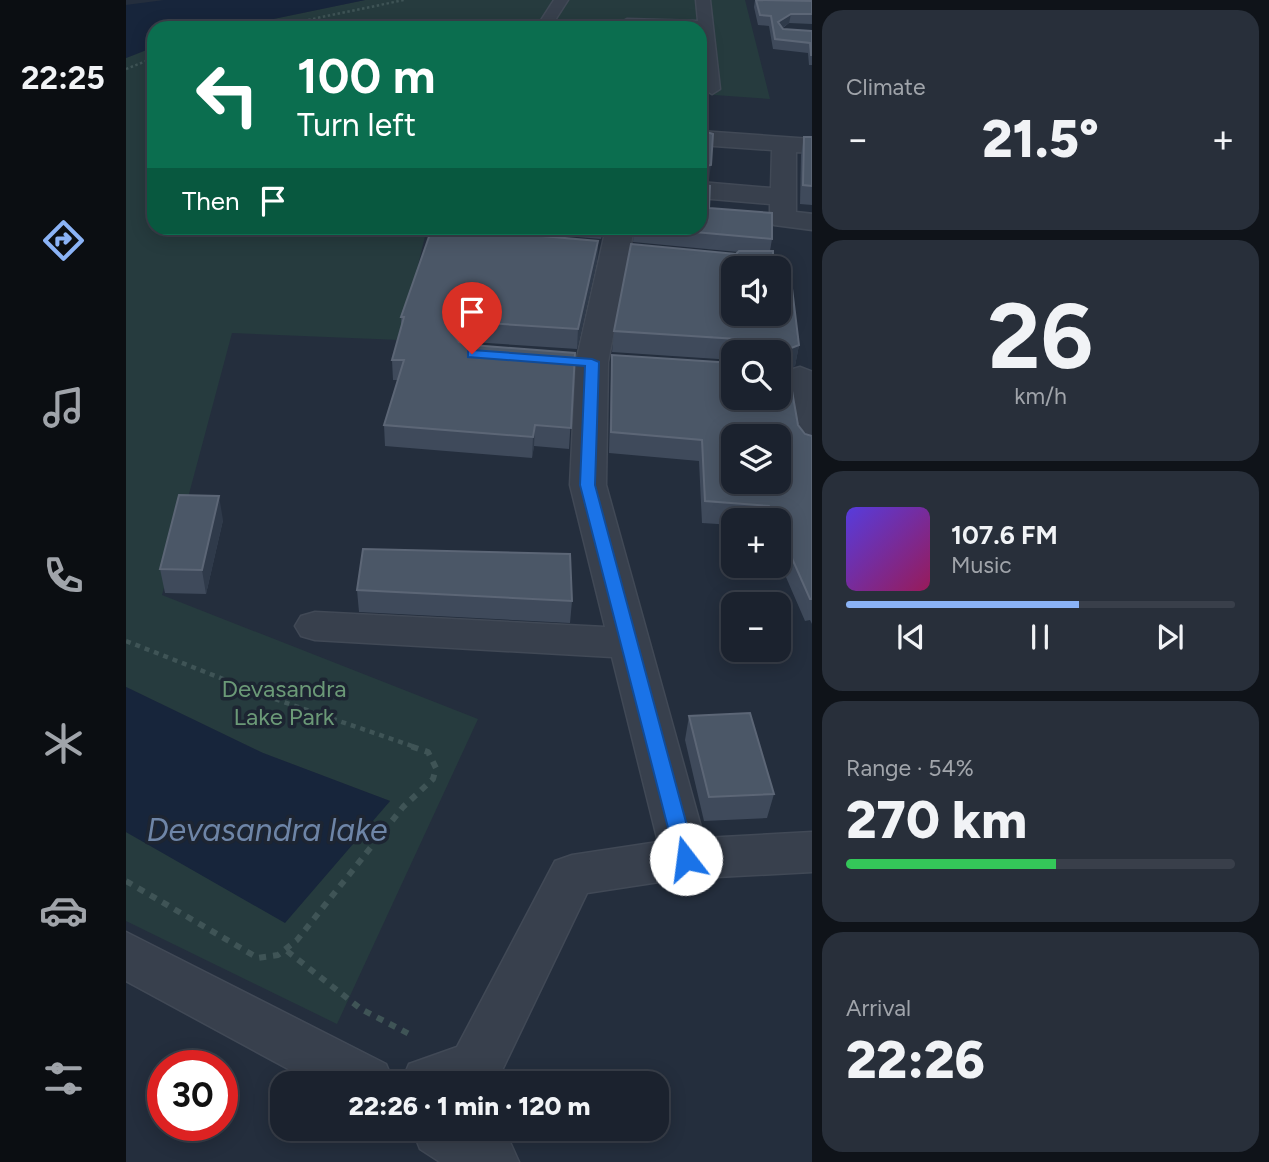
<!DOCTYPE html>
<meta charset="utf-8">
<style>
:root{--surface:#1b222e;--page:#282f3a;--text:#f1f3f6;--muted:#a0a4aa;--line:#393f4a;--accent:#8bb3f6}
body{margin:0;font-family:Figtree,sans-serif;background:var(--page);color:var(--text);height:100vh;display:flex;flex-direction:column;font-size:26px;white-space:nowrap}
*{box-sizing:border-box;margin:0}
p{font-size:23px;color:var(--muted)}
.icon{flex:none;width:38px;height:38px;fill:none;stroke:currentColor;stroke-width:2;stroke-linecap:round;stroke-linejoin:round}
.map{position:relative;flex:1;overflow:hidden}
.side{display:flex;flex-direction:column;gap:10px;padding:10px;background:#0f1319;width:457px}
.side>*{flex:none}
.banner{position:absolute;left:21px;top:21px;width:560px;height:214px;border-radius:21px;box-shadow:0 4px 18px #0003,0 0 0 2px var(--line);background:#0b6e4f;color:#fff;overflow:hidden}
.fabs{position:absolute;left:595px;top:256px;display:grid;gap:14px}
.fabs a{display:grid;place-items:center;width:70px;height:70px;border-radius:14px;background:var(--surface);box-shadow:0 4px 18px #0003,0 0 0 2px var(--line);font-size:35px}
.speed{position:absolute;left:21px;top:1050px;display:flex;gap:14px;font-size:35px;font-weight:700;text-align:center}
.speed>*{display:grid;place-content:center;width:91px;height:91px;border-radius:50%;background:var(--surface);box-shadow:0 4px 18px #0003,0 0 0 2px var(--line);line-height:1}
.speed .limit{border:10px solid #d22;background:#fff;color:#111}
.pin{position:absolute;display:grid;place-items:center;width:60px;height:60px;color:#fff;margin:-72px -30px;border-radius:50% 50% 50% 0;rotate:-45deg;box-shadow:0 0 7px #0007}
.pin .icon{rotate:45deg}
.me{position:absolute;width:77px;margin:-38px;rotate:345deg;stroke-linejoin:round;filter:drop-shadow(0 0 5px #0008)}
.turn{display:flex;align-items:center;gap:24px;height:147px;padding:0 35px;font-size:32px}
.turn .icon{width:91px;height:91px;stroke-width:2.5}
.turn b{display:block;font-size:49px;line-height:60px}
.then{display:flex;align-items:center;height:66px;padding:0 35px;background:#0003;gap:14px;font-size:26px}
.big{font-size:52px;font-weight:800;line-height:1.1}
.side .card{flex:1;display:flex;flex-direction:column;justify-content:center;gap:10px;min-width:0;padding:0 24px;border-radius:21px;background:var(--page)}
.side .dial{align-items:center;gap:0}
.dial b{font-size:91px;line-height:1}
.song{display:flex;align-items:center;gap:21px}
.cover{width:84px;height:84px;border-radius:10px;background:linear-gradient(135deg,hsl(250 70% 55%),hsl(330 70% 35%))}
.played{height:7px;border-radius:4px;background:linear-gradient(90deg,var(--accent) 60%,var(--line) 60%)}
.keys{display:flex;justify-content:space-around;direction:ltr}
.heat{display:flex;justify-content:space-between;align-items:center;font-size:38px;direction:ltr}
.charge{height:10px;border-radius:5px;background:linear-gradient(90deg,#34c759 54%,var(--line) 0)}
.trip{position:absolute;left:144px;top:1071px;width:399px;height:70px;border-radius:21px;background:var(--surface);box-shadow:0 4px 18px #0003,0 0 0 2px var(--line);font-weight:800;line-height:70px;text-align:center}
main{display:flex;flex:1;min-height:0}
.tabs{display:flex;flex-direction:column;width:126px;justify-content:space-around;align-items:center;background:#0b0e12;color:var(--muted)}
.tabs .icon{width:49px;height:49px}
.tabs .current{color:var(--accent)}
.tabs b{font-size:32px;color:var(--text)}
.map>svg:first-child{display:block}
</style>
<main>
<nav class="tabs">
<b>22:25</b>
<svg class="icon current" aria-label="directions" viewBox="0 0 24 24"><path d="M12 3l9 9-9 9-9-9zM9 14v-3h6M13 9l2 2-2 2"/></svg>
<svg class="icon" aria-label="music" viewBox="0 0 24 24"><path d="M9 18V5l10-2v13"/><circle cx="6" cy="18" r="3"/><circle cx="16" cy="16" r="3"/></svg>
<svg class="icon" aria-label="phone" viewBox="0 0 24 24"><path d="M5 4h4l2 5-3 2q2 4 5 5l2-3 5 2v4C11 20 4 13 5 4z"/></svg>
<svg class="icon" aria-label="climate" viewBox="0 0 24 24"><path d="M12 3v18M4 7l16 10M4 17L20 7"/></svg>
<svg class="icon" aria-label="car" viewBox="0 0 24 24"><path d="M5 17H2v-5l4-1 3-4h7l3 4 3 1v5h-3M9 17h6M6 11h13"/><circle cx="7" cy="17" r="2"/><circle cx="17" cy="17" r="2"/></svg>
<svg class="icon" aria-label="filters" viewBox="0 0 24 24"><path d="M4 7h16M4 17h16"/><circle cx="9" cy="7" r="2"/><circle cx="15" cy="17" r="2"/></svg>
</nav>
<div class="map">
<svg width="687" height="1162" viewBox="0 0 687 1162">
<rect width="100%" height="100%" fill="#242e3d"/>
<g fill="#263b3e">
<polygon points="239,0 619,0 644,99 574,94 574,28 104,28"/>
<polygon points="28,47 28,228 301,228 274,340 106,333 36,595 352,719 211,1024 0,921 0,832 159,922 264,801 137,753 0,687 0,58"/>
</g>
<g fill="#17253b">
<polygon points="38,0 239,0 104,28 28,28 28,47 0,58 0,5"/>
<polygon points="0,687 137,753 264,801 159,923 0,832"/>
</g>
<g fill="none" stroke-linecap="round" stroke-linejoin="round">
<defs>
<g id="service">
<polygon points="428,0 442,0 424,28 410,28"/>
<polygon points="570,0 584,0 594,89 586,94 578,89 574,28 501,27 494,23 501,19 572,21"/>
</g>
<g id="minor">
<polygon points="574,131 687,139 687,153 670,152 670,212 687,214 687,230 648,225 644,219 644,204 574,198 574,182 645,188 646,150 574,145"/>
<polygon points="480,228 508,228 482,362 480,485 578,838 687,832 687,872 553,879 461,893 370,1083 275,1083 283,1064 331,1047 429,861 446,855 532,842 486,657 189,640 175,636 169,626 175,616 189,612 479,627 444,485 450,362"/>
<polygon points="674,367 687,372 687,456 675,453 670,446 658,377 663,370"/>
<polygon points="0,932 260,1064 268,1083 188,1083 0,981"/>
<polygon points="286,1129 364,1129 384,1142 393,1162 314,1162 294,1149"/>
</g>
</defs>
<use href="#service" stroke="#414956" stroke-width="3"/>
<use href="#minor" stroke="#414956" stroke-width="3"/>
<g stroke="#3f5456" stroke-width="2.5" stroke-dasharray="2.5 2.5" stroke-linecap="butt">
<polyline points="143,28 278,0"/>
<polyline points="0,69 28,58"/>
</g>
<polyline stroke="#3f5456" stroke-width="4.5" stroke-dasharray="5 5" stroke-linecap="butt" points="0,641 143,697 289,747"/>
<g stroke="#3f5456" stroke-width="6" stroke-dasharray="7 7" stroke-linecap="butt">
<polyline points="0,881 132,958 152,955 171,940 277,807 307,779 310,768 302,752 284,746"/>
<polyline points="161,951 235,1009 285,1035"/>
</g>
<use href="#service" fill="#38404d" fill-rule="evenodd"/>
<use href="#minor" fill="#38404d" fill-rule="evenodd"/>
</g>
<g fill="#3f4a5b">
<polygon points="629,0 686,1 686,24 663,23 657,28 657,29 686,31 686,65 683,65 682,53 647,49 643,26 632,25 628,7"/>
<polygon points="678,137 686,137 686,205 674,204 675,155"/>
<polygon points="583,208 646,239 644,251 647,263 673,345 669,366 662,368 672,425 679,434 686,436 686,624 684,620 679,621 653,561 653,520 607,520 607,525 576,523 573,461 483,453 485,376 486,355 607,397 653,352 607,352 607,360 486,352 488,331 612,252 507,242 508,228 574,228"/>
<polygon points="385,228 479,228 475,239 384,231"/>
<polygon points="472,241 471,260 451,349 346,342 339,344 346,345 449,353 443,449 408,446 406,458 259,446 258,425 272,380 267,380 266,360 275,327 275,317"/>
<polygon points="97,520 80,594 39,593 34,569"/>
<polygon points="231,590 446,601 444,623 233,612"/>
<polygon points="563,716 648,794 641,818 578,821 559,740"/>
</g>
<g fill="#2f3a4a">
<polygon points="665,14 663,23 650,32 652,22"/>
<polygon points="585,165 583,180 574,182 574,167"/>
<polygon points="476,228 479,228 475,239"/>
<polygon points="472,241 471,260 451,349 452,329"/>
<polygon points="346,322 346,342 335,344 327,334 334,324"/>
<polygon points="673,345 669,366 661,368 660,357 665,348"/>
<polygon points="409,425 408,446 406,458 407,437"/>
<polygon points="93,496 97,520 80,594 76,570"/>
</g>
<g fill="#4b5767" stroke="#5c6676" stroke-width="2" fill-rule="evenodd">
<polygon points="630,0 686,1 686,14 665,14 652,22 657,29 686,31 686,55 685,55 684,43 649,39 645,16 634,15"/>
<polygon points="574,130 587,134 585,165 574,167"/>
<polygon points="678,137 686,137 686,186 677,185"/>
<polygon points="574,183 574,185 584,186 583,208 646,213 646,239 524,228 574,228"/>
<polygon points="306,228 326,228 472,241 452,329 346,322 334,324 327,334 333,342 346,345 449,353 445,428 409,425 407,437 258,425 278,360 266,360 278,317 275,317"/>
<path d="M 505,244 L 610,254 L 613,251 L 647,251 L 647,263 L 663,264 L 673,345 L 665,348 L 660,357 L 672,425 L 679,434 L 686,436 L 686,599 L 684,599 L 653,529 L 653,520 L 649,520 L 643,506 L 579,501 L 576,440 L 485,432 L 486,355 L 607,363 L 607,397 L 653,397 L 653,352 L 612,352 L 611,339 L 488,331 ZM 607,268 L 653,268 L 653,313 L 607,313 ZM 607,436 L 653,436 L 653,481 L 607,481 Z"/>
<polygon points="53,495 93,496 76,570 34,569"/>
<polygon points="237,549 444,554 446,601 231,590"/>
<polygon points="624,713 648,794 583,797 563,716"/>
</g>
<polygon fill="#1a73e8" stroke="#114b97" stroke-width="2" points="346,350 466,359 473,362 469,485 570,859 567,865 553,865 550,859 454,485 459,366 342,357 342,351"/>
<g text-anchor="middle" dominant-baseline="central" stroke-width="7" stroke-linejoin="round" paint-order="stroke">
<g font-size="24" fill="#6b9977" stroke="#1d2532">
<text x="158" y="688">Devasandra<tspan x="158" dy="28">Lake Park</tspan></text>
</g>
<g font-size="32" font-style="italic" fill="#6e85a7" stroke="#1d2532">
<text x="141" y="830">Devasandra lake</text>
</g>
</g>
</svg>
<div class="fabs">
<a><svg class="icon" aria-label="sound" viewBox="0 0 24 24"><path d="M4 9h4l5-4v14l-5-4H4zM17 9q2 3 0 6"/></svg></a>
<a><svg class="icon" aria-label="search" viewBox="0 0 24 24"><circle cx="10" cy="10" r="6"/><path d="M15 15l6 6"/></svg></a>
<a><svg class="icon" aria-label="layers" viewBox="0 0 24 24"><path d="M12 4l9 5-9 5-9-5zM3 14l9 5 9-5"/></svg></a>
<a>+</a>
<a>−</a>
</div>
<div class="speed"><div class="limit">30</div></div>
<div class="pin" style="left:346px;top:354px;background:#d93025"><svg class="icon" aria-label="arrive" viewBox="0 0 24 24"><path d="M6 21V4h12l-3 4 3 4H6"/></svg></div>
<svg class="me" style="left:560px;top:859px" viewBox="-20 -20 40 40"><circle r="19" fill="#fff"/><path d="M0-13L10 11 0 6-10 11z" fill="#1a73e8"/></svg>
<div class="trip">22:26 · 1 min · 120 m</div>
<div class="banner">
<div class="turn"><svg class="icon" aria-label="left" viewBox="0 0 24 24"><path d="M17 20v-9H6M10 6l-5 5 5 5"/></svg><div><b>100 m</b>Turn left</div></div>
<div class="then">Then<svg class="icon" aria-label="arrive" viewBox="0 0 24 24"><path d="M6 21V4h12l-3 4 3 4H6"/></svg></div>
</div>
</div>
<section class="side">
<div class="card"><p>Climate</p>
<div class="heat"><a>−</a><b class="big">21.5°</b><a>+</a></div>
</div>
<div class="card dial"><b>26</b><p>km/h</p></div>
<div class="card">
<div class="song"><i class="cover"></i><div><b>107.6 FM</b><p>Music</p></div></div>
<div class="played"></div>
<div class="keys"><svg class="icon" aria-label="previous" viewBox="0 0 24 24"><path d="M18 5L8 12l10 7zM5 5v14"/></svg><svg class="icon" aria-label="pause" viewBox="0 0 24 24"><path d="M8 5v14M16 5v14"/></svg><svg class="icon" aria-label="next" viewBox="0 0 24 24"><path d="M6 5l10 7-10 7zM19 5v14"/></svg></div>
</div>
<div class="card"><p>Range · 54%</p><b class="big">270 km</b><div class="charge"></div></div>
<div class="card"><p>Arrival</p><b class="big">22:26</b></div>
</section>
</main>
